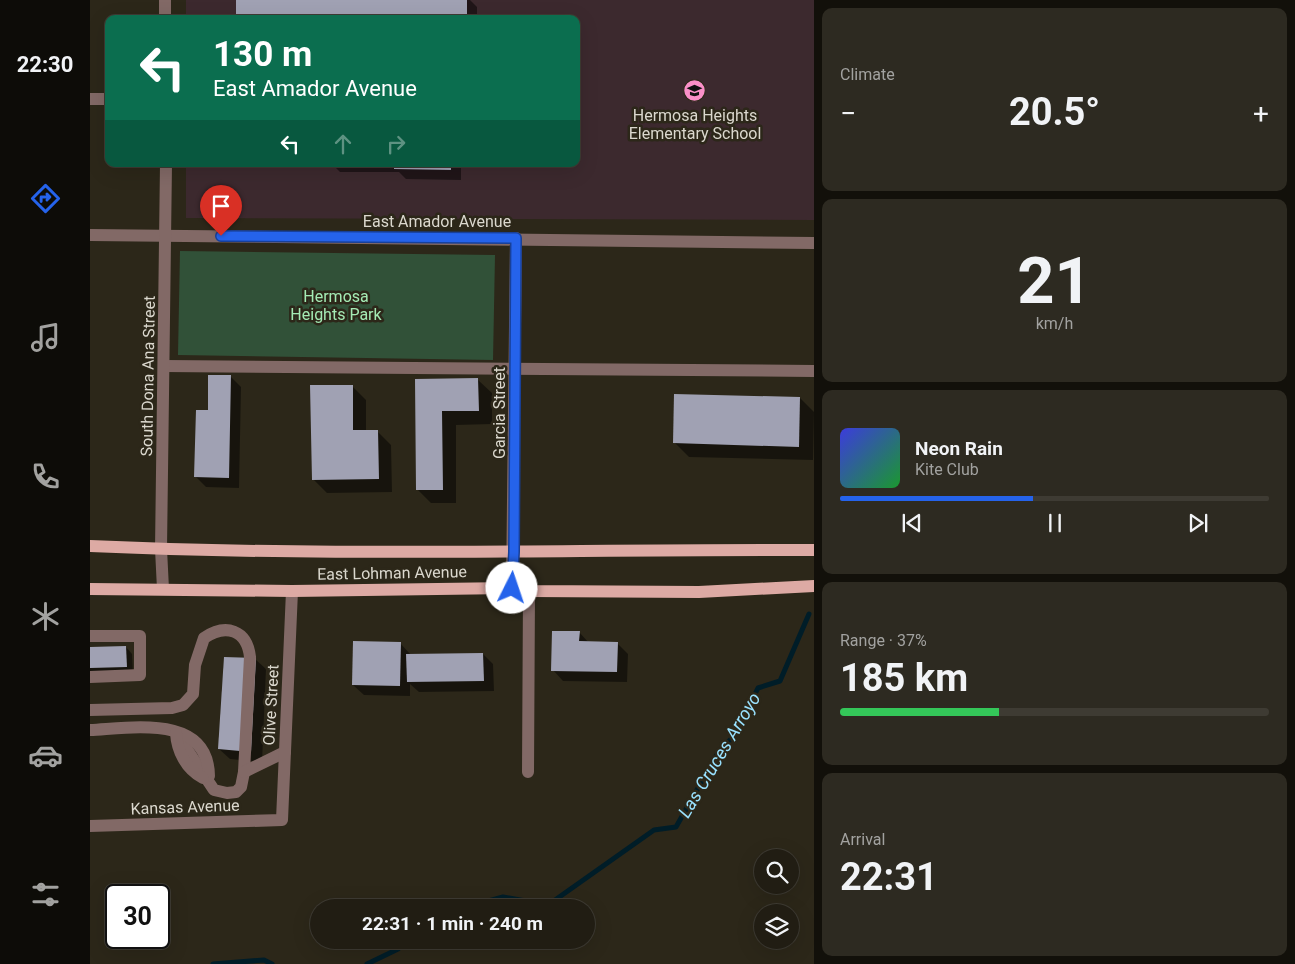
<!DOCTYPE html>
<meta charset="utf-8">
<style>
:root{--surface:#211d13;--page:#2d2a21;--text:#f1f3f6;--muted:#a2a2a0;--line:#3e3b33;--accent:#2563eb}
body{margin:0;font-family:Roboto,sans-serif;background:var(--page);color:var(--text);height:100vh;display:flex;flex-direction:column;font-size:19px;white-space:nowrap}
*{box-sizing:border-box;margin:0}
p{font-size:16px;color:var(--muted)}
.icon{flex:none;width:28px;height:28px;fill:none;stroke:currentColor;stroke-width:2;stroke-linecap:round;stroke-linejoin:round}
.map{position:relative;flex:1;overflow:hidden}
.drawer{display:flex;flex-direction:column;gap:8px;padding:8px;background:#12100a;width:481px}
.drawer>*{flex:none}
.banner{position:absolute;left:15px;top:15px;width:475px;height:152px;border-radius:10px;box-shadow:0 5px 20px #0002,0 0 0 1px var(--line);background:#0b6e4f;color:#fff;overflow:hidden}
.controls{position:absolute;left:664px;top:849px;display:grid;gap:10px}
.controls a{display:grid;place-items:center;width:45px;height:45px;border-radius:50%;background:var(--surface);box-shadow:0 5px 20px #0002,0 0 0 1px var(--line);font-size:25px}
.speed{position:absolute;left:15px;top:884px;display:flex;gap:10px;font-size:25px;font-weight:700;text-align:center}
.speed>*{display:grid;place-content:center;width:65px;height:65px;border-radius:50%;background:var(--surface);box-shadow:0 5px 20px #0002,0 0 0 1px var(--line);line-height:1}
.speed .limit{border:2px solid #111;border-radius:8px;background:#fff;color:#111}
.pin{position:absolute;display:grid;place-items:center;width:42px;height:42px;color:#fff;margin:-51px -21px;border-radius:50% 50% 50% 0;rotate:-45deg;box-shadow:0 0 5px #0007}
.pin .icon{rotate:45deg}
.me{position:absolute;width:55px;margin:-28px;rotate:4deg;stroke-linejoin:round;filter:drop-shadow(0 0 4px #0008)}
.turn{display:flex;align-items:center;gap:18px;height:105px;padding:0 25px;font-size:22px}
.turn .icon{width:65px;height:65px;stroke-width:2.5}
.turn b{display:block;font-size:35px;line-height:42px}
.lanes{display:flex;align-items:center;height:48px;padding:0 25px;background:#0003;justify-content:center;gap:25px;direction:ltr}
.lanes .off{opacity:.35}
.big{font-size:38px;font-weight:700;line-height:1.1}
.drawer .tile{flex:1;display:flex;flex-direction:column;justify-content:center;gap:8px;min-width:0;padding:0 18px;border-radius:10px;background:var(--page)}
.drawer .dial{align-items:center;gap:0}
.dial b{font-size:65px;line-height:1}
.song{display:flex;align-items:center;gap:15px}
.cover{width:60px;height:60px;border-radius:8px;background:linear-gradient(135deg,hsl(240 70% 55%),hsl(130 70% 35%))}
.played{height:5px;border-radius:2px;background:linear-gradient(90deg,var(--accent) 45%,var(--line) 45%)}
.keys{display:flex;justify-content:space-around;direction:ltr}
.heat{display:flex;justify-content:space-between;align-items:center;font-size:28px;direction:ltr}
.charge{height:8px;border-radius:4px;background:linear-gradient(90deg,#34c759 37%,var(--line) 0)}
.trip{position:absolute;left:220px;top:899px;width:285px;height:50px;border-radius:25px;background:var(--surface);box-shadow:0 5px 20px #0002,0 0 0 1px var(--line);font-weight:700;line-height:50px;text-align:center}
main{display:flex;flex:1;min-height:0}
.dock{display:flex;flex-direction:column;width:90px;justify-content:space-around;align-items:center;background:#0d0c08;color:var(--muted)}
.dock .icon{width:35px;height:35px}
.dock .active{color:var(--accent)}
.dock b{font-size:22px;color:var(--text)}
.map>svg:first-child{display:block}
</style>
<main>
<nav class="dock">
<b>22:30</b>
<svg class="icon active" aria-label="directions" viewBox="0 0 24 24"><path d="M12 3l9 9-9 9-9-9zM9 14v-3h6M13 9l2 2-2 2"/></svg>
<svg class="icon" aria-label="music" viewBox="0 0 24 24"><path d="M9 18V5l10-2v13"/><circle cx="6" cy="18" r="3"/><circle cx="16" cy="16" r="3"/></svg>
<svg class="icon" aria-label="phone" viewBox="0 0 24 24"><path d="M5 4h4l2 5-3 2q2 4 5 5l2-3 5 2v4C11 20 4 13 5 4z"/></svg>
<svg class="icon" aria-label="climate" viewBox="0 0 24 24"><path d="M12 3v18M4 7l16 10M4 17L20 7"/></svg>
<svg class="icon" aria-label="car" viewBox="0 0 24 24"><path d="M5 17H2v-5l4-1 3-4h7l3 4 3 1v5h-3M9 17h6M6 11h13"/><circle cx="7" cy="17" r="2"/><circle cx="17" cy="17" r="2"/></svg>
<svg class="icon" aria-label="filters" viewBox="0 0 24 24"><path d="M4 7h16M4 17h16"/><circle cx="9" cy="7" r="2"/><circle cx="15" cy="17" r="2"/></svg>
</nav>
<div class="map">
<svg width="724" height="964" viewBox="0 0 724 964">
<rect width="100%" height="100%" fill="#2c2719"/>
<polygon fill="#3c292e" points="96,0 724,0 724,220 96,218 96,164 486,164 486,19 96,19"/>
<polygon fill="#315138" points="90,251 405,255 403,360 88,355"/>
<g fill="#0007">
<polygon points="147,0 380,0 387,7 387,19 147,19"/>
<polygon points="242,164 368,164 371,167 371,180 316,179 309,172 250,172"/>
<polygon points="140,376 151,387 149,488 116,487 106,477 119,412"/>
<polygon points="326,380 388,380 402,393 402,424 366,425 366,503 341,503 327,489"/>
<polygon points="262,386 276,400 276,431 287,431 301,445 302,492 237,493 223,479"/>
<polygon points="710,398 724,412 723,460 599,457 585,443"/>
<polygon points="489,632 499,643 527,643 538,654 537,682 473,681 463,670"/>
<polygon points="310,643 321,655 393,654 403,664 404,691 329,692 320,684 320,696 274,695 263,685"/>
<polygon points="36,647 42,654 43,674 0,673 0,648"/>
<polygon points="165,659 176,669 172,762 140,759 129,749"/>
</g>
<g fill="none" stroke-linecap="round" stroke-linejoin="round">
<g stroke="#001d28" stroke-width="5">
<polyline points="373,908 413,897 458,905 564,830 586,827 629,751 644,736 668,688 690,681 719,614"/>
<polyline points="123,964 174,960 182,964"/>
<polyline points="277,964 308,949 320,940"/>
</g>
</g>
<g fill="#a0a1b3">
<rect x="146" y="0" width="231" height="19"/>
<polygon points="304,164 361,164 361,170 304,169"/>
<polygon points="118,375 141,375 139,478 104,477 106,410 118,410"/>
<polygon points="388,378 389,411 352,411 353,490 326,490 325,379"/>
<polygon points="220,385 263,385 263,430 288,430 289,479 222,480"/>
<polygon points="584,394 710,397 709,447 583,443"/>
<polygon points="462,631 490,631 489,641 528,642 527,672 461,671"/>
<polygon points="263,641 311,642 310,686 262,685"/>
<polygon points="36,646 37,667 0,668 0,647"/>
<polygon points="393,653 394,681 317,682 316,654"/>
<polygon points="134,657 166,658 161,752 128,749"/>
</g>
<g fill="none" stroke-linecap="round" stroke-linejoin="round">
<g stroke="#826966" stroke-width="12">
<polyline points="75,0 75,19"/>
<polyline points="0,99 19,99"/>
<polyline points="0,235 724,243"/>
<polyline points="74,366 724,371"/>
<polyline points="422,588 426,238"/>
<polyline points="73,589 71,549 76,164"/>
<polyline points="0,636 50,636 50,675 0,677"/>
<path d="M 0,710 L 82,708 L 93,705 L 103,694 L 105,665 L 114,638 C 136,623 157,630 160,657 L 154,772 L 151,787 L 146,792 L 137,793 L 124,790 L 86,733"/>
<path d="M 0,730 C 42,728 118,714 119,776"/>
<path d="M 86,733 C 87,751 96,769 113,778"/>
<polyline points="154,772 195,752"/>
<polyline points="438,772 439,591"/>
<polyline points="0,826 192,820 202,591"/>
</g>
<g stroke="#ddaaa4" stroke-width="12">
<path d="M 0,546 C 241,557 483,549 724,550"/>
<polyline points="0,589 202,591 422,588 439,591 609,592 724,586"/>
</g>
</g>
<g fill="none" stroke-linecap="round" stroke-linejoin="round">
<defs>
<polyline id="route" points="131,236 426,238 424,552 422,588"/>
</defs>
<use href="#route" stroke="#184099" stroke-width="12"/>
<use href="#route" stroke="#2563eb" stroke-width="9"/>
</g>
<defs>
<symbol id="school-disc" viewBox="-11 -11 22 22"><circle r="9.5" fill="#fa8fc8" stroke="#2c2719"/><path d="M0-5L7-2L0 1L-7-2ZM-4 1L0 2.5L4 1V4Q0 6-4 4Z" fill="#111"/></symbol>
</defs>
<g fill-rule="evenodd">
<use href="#school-disc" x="592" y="78" width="25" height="25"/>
</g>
<g text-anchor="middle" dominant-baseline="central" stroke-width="5" stroke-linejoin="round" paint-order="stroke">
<g font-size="16" fill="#dbd8ce" stroke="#2c2719">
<text x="605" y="115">Hermosa Heights<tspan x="605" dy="18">Elementary School</tspan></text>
</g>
<g font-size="16" fill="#dbd8ce" stroke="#2c2719">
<text x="347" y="221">East Amador Avenue</text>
<text transform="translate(58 376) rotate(-89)">South Dona Ana Street</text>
<text transform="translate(409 413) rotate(-90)">Garcia Street</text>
<text transform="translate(302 573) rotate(-1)">East Lohman Avenue</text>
<text transform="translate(181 705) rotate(-87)">Olive Street</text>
<text transform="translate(95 807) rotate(-2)">Kansas Avenue</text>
</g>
<g font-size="16" fill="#a4eab4" stroke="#2c2719">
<text x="246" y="296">Hermosa<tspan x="246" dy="18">Heights Park</tspan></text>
</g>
<g font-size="18" font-style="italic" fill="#99e1fe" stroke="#2c2719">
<text transform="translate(629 755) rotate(-59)">Las Cruces Arroyo</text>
</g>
</g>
</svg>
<div class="controls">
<a><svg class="icon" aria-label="search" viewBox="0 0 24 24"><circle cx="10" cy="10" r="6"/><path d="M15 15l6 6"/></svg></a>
<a><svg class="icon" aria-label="layers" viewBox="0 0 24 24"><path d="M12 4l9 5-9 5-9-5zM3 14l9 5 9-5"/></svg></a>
</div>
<div class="speed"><div class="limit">30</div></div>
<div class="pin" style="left:131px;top:236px;background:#d93025"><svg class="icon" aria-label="arrive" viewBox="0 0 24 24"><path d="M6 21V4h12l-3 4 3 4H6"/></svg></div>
<svg class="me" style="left:422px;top:588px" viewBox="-20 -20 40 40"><circle r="19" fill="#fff"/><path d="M0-13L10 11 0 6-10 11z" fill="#2563eb"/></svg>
<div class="trip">22:31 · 1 min · 240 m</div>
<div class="banner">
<div class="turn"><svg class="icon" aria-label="left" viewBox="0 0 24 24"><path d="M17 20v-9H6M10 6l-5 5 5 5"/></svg><div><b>130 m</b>East Amador Avenue</div></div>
<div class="lanes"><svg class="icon" aria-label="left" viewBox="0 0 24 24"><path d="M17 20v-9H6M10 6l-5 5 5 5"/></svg><svg class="icon off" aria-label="ahead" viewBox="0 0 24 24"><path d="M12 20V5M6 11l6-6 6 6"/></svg><svg class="icon off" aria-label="right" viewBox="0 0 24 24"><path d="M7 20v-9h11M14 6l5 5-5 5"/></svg></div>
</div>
</div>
<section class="drawer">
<div class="tile"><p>Climate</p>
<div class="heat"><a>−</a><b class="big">20.5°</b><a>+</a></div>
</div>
<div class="tile dial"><b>21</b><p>km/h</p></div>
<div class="tile">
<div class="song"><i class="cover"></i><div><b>Neon Rain</b><p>Kite Club</p></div></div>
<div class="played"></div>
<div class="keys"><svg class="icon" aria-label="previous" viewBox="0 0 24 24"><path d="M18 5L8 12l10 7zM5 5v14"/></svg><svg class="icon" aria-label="pause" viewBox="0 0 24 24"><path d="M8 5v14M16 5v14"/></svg><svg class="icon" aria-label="next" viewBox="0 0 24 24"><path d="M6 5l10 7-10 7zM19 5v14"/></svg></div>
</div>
<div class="tile"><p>Range · 37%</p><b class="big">185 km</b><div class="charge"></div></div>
<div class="tile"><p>Arrival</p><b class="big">22:31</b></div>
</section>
</main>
